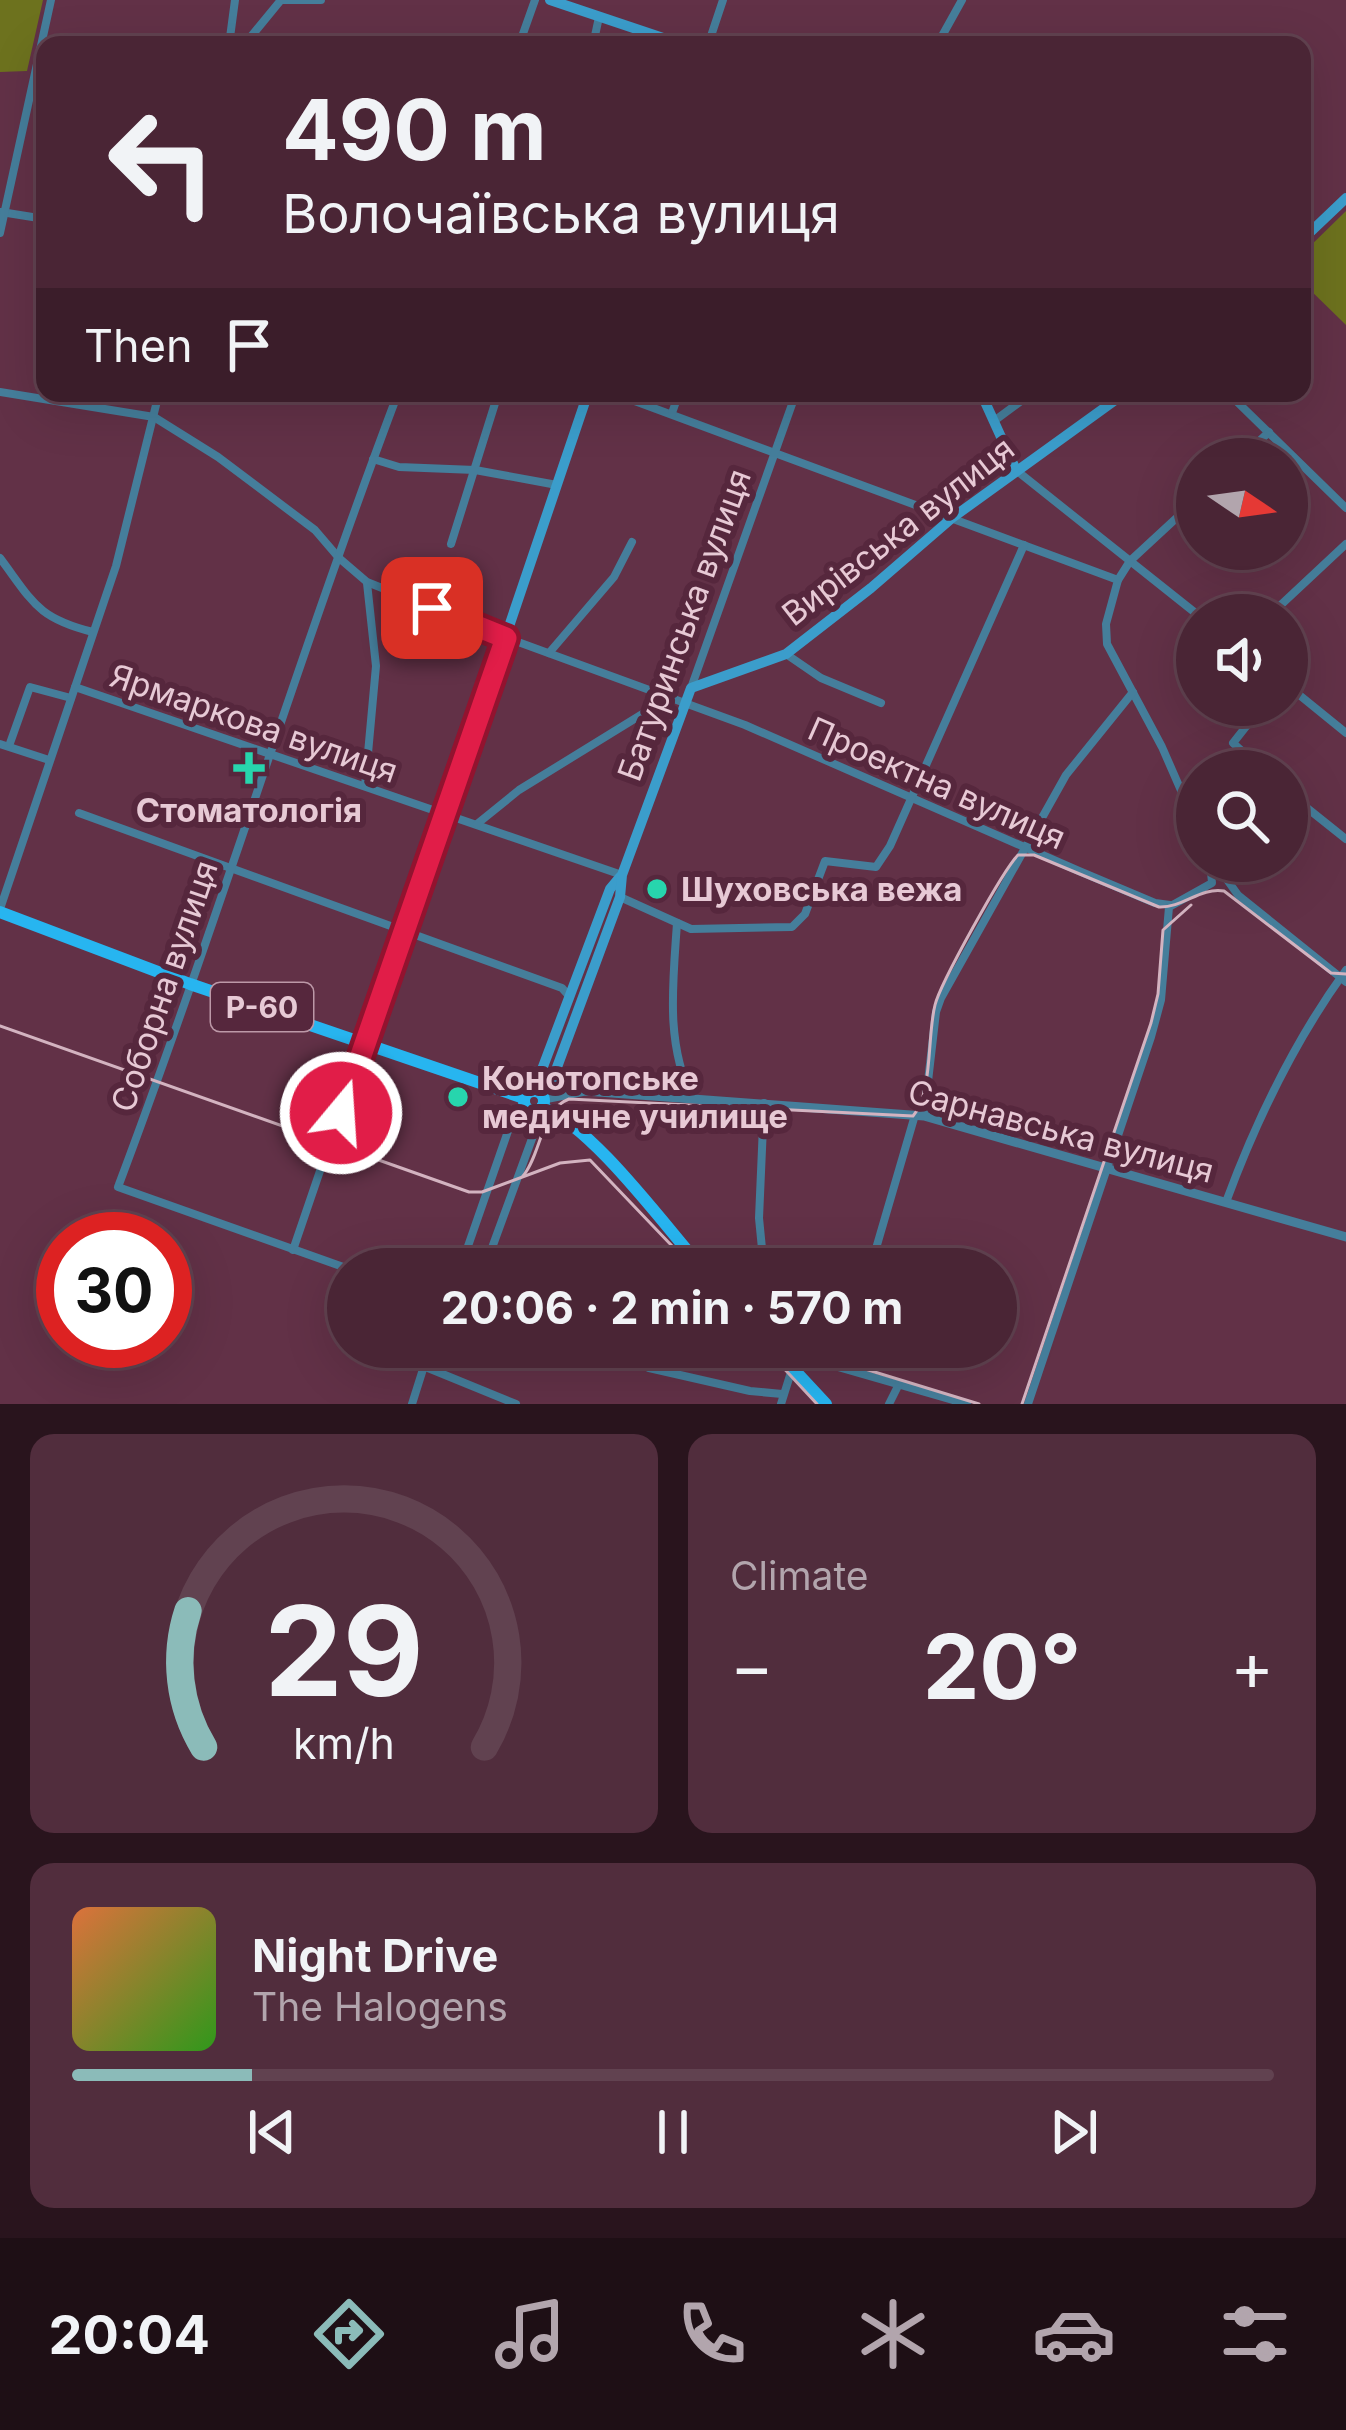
<!DOCTYPE html>
<meta charset="utf-8">
<style>
:root{--surface:#4a2535;--page:#512d3d;--text:#f1f3f6;--muted:#b2a5ad;--line:#614250;--accent:#8bbbb9}
body{margin:0;font-family:Inter,sans-serif;background:var(--page);color:var(--text);height:100vh;display:flex;flex-direction:column;font-size:45px;white-space:nowrap}
*{box-sizing:border-box;margin:0}
p{font-size:39px;color:var(--muted)}
.icon{flex:none;width:66px;height:66px;fill:none;stroke:currentColor;stroke-width:2;stroke-linecap:round;stroke-linejoin:round}
.map{position:relative;height:1404px;overflow:hidden}
.panel{display:flex;flex-direction:column;gap:30px;padding:30px;background:#29141d;flex:1}
.panel>*{flex:none}
.guide{position:absolute;left:36px;top:36px;width:1275px;height:366px;border-radius:24px;box-shadow:0 12px 48px #0002,0 0 0 3px var(--line);background:#4a2535;color:var(--text);overflow:hidden}
.needle{width:78px;rotate:103deg}
.buttons{position:absolute;left:1176px;top:438px;display:grid;gap:24px}
.buttons a{display:grid;place-items:center;width:132px;height:132px;border-radius:50%;background:var(--surface);box-shadow:0 12px 48px #0002,0 0 0 3px var(--line);font-size:60px}
.speed{position:absolute;left:36px;top:1212px;display:flex;gap:24px;font-size:60px;font-weight:700;text-align:center}
.speed>*{display:grid;place-content:center;width:156px;height:156px;border-radius:50%;background:var(--surface);box-shadow:0 12px 48px #0002,0 0 0 3px var(--line);line-height:1}
.speed .limit{border:18px solid #d22;background:#fff;color:#111}
.pin{position:absolute;display:grid;place-items:center;width:102px;height:102px;color:#fff;margin:-51px;border-radius:24px;box-shadow:0 6px 18px #0006}
.me{position:absolute;width:132px;margin:-66px;rotate:18deg;stroke-linejoin:round;filter:drop-shadow(0 0 9px #0008)}
.turn{display:flex;align-items:center;gap:42px;height:252px;padding:0 48px;font-size:54px}
.turn .icon{width:156px;height:156px;stroke-width:2.5}
.turn b{display:block;font-size:84px;line-height:102px}
.then{display:flex;align-items:center;height:114px;padding:0 48px;background:#0003;gap:24px;font-size:45px}
.big{font-size:90px;font-weight:700;line-height:1.1}
.panel .tile{flex:1;display:flex;flex-direction:column;justify-content:center;gap:18px;min-width:0;padding:0 42px;border-radius:24px;background:var(--page)}
.panel .dial{align-items:center;gap:0}
.dial svg{height:312px;overflow:visible;fill:none;stroke:var(--line);stroke-width:7;stroke-linecap:round;text-anchor:middle}
.dial text{fill:var(--text);stroke:none}
.song{display:flex;align-items:center;gap:36px}
.cover{width:144px;height:144px;border-radius:18px;background:linear-gradient(135deg,hsl(20 70% 55%),hsl(110 70% 35%))}
.played{height:12px;border-radius:6px;background:linear-gradient(90deg,var(--accent) 15%,var(--line) 15%)}
.keys{display:flex;justify-content:space-around;direction:ltr}
.heat{display:flex;justify-content:space-between;align-items:center;font-size:66px;direction:ltr}
.panel .tiles{flex:1;display:grid;gap:30px;grid-template-columns:1fr 1fr}
.tile:last-child{grid-column:span 2}
.trip{position:absolute;left:327px;top:1248px;width:690px;height:120px;border-radius:60px;background:var(--surface);box-shadow:0 12px 48px #0002,0 0 0 3px var(--line);font-weight:700;line-height:120px;text-align:center}
.dock{display:flex;height:192px;justify-content:space-around;align-items:center;background:#1e0f15;color:var(--muted)}
.dock .icon{width:84px;height:84px}
.dock .current{color:var(--accent)}
.dock b{font-size:54px;color:var(--text)}
.map>svg:first-child{display:block}
</style>
<div class="map">
<svg width="1346" height="1404" viewBox="0 0 1346 1404">
<rect width="100%" height="100%" fill="#623147"/>
<g fill="#6d721e">
<polygon points="0,0 43,0 27,71 0,72"/>
<polygon points="1346,211 1346,325 1302,282 1302,254"/>
</g>
<g fill="none" stroke-linecap="round" stroke-linejoin="round">
<g stroke="#457e9b" stroke-width="8">
<polyline points="229,45 235,0"/>
<polyline points="244,45 281,0 321,0"/>
<polyline points="519,45 535,0"/>
<polyline points="593,45 599,17"/>
<polyline points="708,45 723,0"/>
<polyline points="937,45 962,0"/>
<polyline points="1,212 45,219"/>
<polyline points="0,233 51,0"/>
<polyline points="0,392 154,417 218,457 315,530 339,558 367,582 507,638 745,725 1079,871 1155,903 1170,905"/>
<polyline points="613,393 1118,580"/>
<polyline points="1228,393 1346,508"/>
<polyline points="672,413 679,393"/>
<polyline points="994,421 1032,393"/>
<polyline points="373,459 399,467 475,470 557,485"/>
<polyline points="1240,459 1269,432"/>
<polyline points="1017,471 1198,615"/>
<polyline points="1197,499 1130,561 1118,580 1106,624 1107,644 1162,747 1197,827"/>
<polyline points="451,544 497,397"/>
<path d="M 0,558 C 33,602 37,618 93,632"/>
<polyline points="1270,615 1346,544"/>
<polyline points="549,653 614,577 632,542"/>
<polyline points="786,654 821,678 881,703"/>
<polyline points="1287,685 1346,733"/>
<polyline points="75,687 622,875"/>
<polyline points="691,688 796,393"/>
<polyline points="1263,705 1233,743 1264,771"/>
<polyline points="0,744 49,760"/>
<polyline points="9,746 30,687 71,698"/>
<polyline points="365,786 376,666 367,583"/>
<polyline points="1287,792 1346,839"/>
<polyline points="79,813 562,988 570,997"/>
<polyline points="477,824 519,790 670,697"/>
<polyline points="1215,863 1238,895 1346,982"/>
<polyline points="620,897 691,929 792,927 805,914 825,861 876,867 890,846 1024,545"/>
<polyline points="0,909 116,566 159,393"/>
<path d="M 677,923 C 673,983 665,1045 693,1099"/>
<polyline points="764,1103 759,1218 764,1269"/>
<polyline points="924,1116 936,1012 941,998 1066,775 1133,692"/>
<path d="M 1226,1202 C 1256,1121 1295,1040 1346,970"/>
<polyline points="467,1249 515,1111 525,1106"/>
<polyline points="293,1250 364,1042"/>
<polyline points="489,1256 541,1269"/>
<path d="M 349,1269 L 118,1187 C 217,924 299,655 398,393"/>
<polyline points="460,1269 467,1249 489,1256 537,1125 535,1111"/>
<polyline points="870,1269 915,1115"/>
<polyline points="746,1347 784,1358 817,1361 967,1404"/>
<polyline points="423,1366 516,1404"/>
<polyline points="649,1368 750,1391 782,1394"/>
<polyline points="412,1404 430,1347"/>
<polyline points="781,1404 792,1369"/>
<polyline points="889,1404 899,1384"/>
<polyline points="1028,1404 1151,1037 1161,1000 1169,907 1212,883 1210,861"/>
</g>
<polyline stroke="#457e9b" stroke-width="9" points="544,1099 585,1091 924,1116 1346,1237"/>
<g stroke="#3b9dcb" stroke-width="10">
<polyline points="550,0 684,45"/>
<polyline points="1302,240 1346,198"/>
<polyline points="981,393 1016,470"/>
<polyline points="364,1041 431,857 588,393"/>
<polyline points="529,1092 538,1080 610,889 620,877"/>
<polyline points="542,1096 553,1078 620,897 622,875 691,688 786,654 871,588 952,518 1125,393"/>
</g>
<g stroke="#27b5f0" stroke-width="12">
<polyline points="0,912 190,984 524,1098"/>
<circle cx="534" cy="1101" r="10"/>
<path d="M 542,1107 C 593,1127 664,1225 703,1269"/>
<polyline points="773,1347 826,1404"/>
</g>
<g stroke="#d3b3c0" stroke-width="3">
<polyline points="0,1026 469,1192 482,1192 560,1163 590,1160 694,1269"/>
<path d="M 523,1176 C 541,1155 541,1109 569,1099 L 913,1116 C 933,1093 927,1036 935,1005 C 940,984 1003,870 1018,855 L 1034,855 L 1159,907 C 1183,908 1200,887 1224,891 L 1331,973 L 1346,974"/>
<polyline points="764,1347 817,1404"/>
<polyline points="793,1347 979,1404"/>
<polyline points="1022,1404 1151,1023 1158,994 1163,930 1191,905"/>
</g>
</g>
<g fill="none" stroke-linecap="round" stroke-linejoin="round">
<defs>
<polyline id="route" points="341,1113 506,638 432,608"/>
</defs>
<use href="#route" stroke="#92132f" stroke-width="30"/>
<use href="#route" stroke="#e11d48" stroke-width="21"/>
</g>
<g fill="#27d5ad" stroke="#56273d" stroke-width="4.5">
<path d="M243 750h12v12h12v12h-12v12h-12v-12h-12v-12h12z"/>
<circle cx="657" cy="889" r="12"/>
<circle cx="458" cy="1097" r="12"/>
</g>
<g text-anchor="middle" dominant-baseline="central" stroke-width="12" stroke-linejoin="round" paint-order="stroke">
<rect fill="#56273d" stroke="#bc98a7" stroke-width="3" x="211" y="983" width="102" height="48" rx="9"/>
<g font-size="30" font-weight="bold" fill="#e7c9d5">
<text x="262" y="1007">Р-60</text>
</g>
<g font-size="33" fill="#e7c9d5" stroke="#56273d">
<text transform="translate(898 531) rotate(-38)">Вирівська вулиця</text>
<text transform="translate(684 625) rotate(-70)">Батуринська вулиця</text>
<text transform="translate(254 723) rotate(19)">Ярмаркова вулиця</text>
<text transform="translate(937 783) rotate(24)">Проектна вулиця</text>
<text transform="translate(164 986) rotate(-71)">Соборна вулиця</text>
<text transform="translate(1061 1131) rotate(15)">Сарнавська вулиця</text>
</g>
<g font-size="33" font-weight="bold" fill="#e7c9d5" stroke="#56273d" text-anchor="start">
<text x="249" y="810" text-anchor="middle">Стоматологія</text>
<text x="681" y="889">Шуховська вежа</text>
<text x="482" y="1078">Конотопське<tspan x="482" dy="38">медичне училище</tspan></text>
</g>
</g>
</svg>
<div class="buttons">
<a><svg class="needle" viewBox="-14 -14 28 28"><path d="M0-13l5 13h-10z" fill="#e53935"/><path d="M0 13l5-13h-10z" fill="#b2a5ad"/></svg></a>
<a><svg class="icon" aria-label="sound" viewBox="0 0 24 24"><path d="M4 9h4l5-4v14l-5-4H4zM17 9q2 3 0 6"/></svg></a>
<a><svg class="icon" aria-label="search" viewBox="0 0 24 24"><circle cx="10" cy="10" r="6"/><path d="M15 15l6 6"/></svg></a>
</div>
<div class="speed"><div class="limit">30</div></div>
<div class="pin" style="left:432px;top:608px;background:#d93025"><svg class="icon" aria-label="arrive" viewBox="0 0 24 24"><path d="M6 21V4h12l-3 4 3 4H6"/></svg></div>
<svg class="me" style="left:341px;top:1113px" viewBox="-20 -20 40 40"><circle r="17" fill="#e11d48" stroke="#fff" stroke-width="3"/><path d="M0-11L8 9 0 5-8 9z" fill="#fff"/></svg>
<div class="trip">20:06 · 2 min · 570 m</div>
<div class="guide">
<div class="turn"><svg class="icon" aria-label="left" viewBox="0 0 24 24"><path d="M17 20v-9H6M10 6l-5 5 5 5"/></svg><div><b>490 m</b>Волочаївська вулиця</div></div>
<div class="then">Then<svg class="icon" aria-label="arrive" viewBox="0 0 24 24"><path d="M6 21V4h12l-3 4 3 4H6"/></svg></div>
</div>
</div>
<section class="panel">
<div class="tiles">
<div class="tile dial"><svg viewBox="0 0 100 80">
<path d="M14 69A42 42 0 1 1 86 69"/>
<path d="M14 69A42 42 0 0 1 10 34" stroke="#8bbbb9"/>
<text x="50" y="56" font-size="32" font-weight="700">29</text>
<text x="50" y="72" font-size="11">km/h</text>
</svg></div>
<div class="tile"><p>Climate</p>
<div class="heat"><a>−</a><b class="big">20°</b><a>+</a></div>
</div>
<div class="tile">
<div class="song"><i class="cover"></i><div><b>Night Drive</b><p>The Halogens</p></div></div>
<div class="played"></div>
<div class="keys"><svg class="icon" aria-label="previous" viewBox="0 0 24 24"><path d="M18 5L8 12l10 7zM5 5v14"/></svg><svg class="icon" aria-label="pause" viewBox="0 0 24 24"><path d="M8 5v14M16 5v14"/></svg><svg class="icon" aria-label="next" viewBox="0 0 24 24"><path d="M6 5l10 7-10 7zM19 5v14"/></svg></div>
</div>
</div>
</section>
<nav class="dock">
<b>20:04</b>
<svg class="icon current" aria-label="directions" viewBox="0 0 24 24"><path d="M12 3l9 9-9 9-9-9zM9 14v-3h6M13 9l2 2-2 2"/></svg>
<svg class="icon" aria-label="music" viewBox="0 0 24 24"><path d="M9 18V5l10-2v13"/><circle cx="6" cy="18" r="3"/><circle cx="16" cy="16" r="3"/></svg>
<svg class="icon" aria-label="phone" viewBox="0 0 24 24"><path d="M5 4h4l2 5-3 2q2 4 5 5l2-3 5 2v4C11 20 4 13 5 4z"/></svg>
<svg class="icon" aria-label="climate" viewBox="0 0 24 24"><path d="M12 3v18M4 7l16 10M4 17L20 7"/></svg>
<svg class="icon" aria-label="car" viewBox="0 0 24 24"><path d="M5 17H2v-5l4-1 3-4h7l3 4 3 1v5h-3M9 17h6M6 11h13"/><circle cx="7" cy="17" r="2"/><circle cx="17" cy="17" r="2"/></svg>
<svg class="icon" aria-label="filters" viewBox="0 0 24 24"><path d="M4 7h16M4 17h16"/><circle cx="9" cy="7" r="2"/><circle cx="15" cy="17" r="2"/></svg>
</nav>
